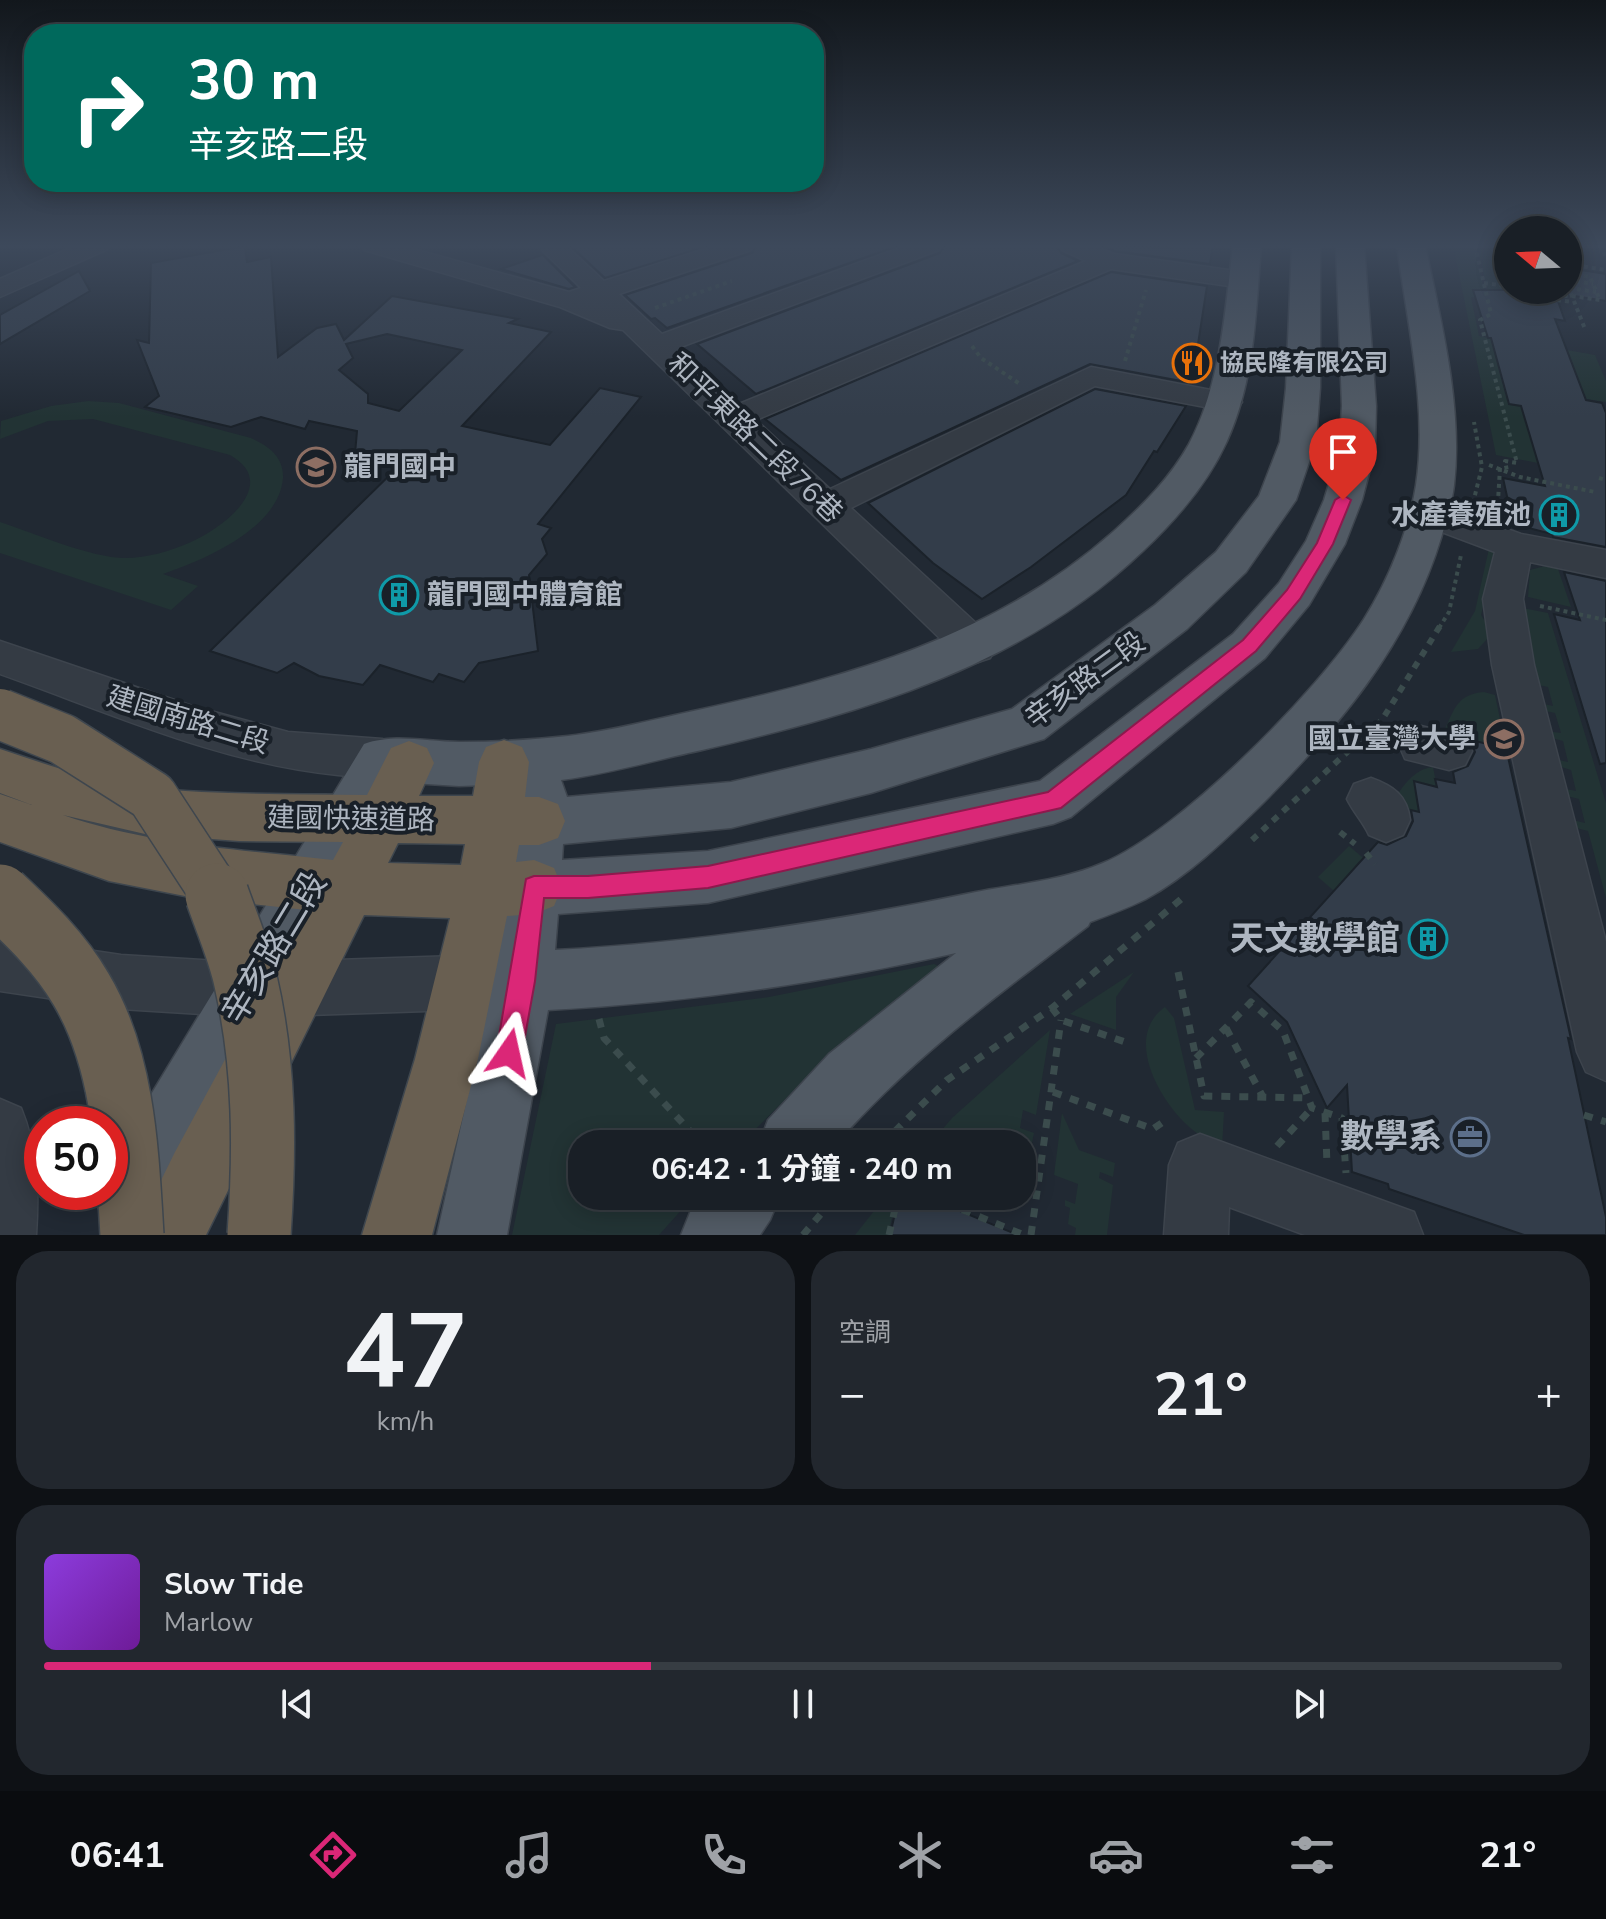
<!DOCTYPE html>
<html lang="zh-TW">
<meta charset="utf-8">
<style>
:root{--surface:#191f26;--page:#22272e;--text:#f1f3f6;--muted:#9fa2a7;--line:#373d43;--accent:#db2777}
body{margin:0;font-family:"Nunito Sans","Noto Sans TC",sans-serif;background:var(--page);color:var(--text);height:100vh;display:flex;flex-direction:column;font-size:30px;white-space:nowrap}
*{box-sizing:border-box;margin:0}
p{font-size:26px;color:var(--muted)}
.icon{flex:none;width:44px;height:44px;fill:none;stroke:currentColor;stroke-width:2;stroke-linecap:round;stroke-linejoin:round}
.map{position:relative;height:1235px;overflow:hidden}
.side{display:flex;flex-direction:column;gap:16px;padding:16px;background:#0e1115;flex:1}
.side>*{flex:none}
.banner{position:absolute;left:24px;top:24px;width:800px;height:168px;border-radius:32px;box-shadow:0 4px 20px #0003,0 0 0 2px var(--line);background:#00695c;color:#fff;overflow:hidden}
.needle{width:52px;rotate:289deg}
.fabs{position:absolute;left:1494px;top:216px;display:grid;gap:16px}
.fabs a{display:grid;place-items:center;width:88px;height:88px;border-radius:50%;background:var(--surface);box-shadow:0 4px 20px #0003,0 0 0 2px var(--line);font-size:40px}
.speed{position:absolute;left:24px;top:1106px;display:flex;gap:16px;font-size:40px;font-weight:700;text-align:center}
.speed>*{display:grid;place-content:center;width:104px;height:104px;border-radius:50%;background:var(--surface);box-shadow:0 4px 20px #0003,0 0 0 2px var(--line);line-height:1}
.speed .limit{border:12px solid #d22;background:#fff;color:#111}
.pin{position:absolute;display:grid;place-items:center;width:68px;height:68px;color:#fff;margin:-82px -34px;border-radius:50% 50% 50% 0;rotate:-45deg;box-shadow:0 0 8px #0007}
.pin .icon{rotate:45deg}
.me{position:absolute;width:88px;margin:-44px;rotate:11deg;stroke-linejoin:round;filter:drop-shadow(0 0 6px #0008)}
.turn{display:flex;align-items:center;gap:28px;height:168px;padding:0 32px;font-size:36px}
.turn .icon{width:104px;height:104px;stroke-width:2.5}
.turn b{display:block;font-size:56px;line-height:68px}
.big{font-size:60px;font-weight:700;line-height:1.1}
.side .card{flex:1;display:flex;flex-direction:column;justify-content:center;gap:12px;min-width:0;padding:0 28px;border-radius:32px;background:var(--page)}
.side .dial{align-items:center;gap:0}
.dial b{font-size:104px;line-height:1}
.song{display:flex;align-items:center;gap:24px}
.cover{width:96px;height:96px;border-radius:12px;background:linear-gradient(135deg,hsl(270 70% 55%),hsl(280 70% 35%))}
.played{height:8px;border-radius:4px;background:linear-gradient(90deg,var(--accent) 40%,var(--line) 40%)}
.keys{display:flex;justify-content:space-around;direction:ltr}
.heat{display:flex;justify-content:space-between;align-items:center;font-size:44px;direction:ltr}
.side .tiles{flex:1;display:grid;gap:16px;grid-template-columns:1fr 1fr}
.card:last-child{grid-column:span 2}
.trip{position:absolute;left:568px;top:1130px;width:468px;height:80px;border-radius:32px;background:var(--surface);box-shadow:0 4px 20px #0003,0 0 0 2px var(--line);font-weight:700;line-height:80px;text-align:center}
.tabs{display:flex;height:128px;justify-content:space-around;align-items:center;background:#0a0c0f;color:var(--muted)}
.tabs .icon{width:56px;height:56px}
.tabs .selected{color:var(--accent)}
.tabs b{font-size:36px;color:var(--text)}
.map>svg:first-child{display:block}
</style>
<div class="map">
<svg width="1606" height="1235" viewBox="0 0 1606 1235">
<rect width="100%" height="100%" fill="#212933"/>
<g fill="#223334">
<polygon points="1453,245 1474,245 1486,299 1471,297 1479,336 1501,340 1538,463 1496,455"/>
<polygon points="1477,245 1495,245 1512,312 1490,300"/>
<polygon points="1567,350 1595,355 1606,381 1606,402 1586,399"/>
<path d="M 88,401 L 119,403 L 251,438 C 269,446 284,457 283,478 C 279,529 203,560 163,574 L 198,586 L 171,610 L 0,553 L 0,522 C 34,533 91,558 125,558 C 147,558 171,551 191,542 C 223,528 281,484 230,455 L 93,419 L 48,421 L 0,439 L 1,421 L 51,406 Z"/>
<polygon points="1490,544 1496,553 1481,615 1486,623 1488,638 1478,649 1451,652 1475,611"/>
<polygon points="1545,566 1558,569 1571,607 1528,597 1530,570"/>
<polygon points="1517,607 1548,613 1606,803 1606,898 1588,831 1572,827 1569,819 1585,823 1579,799 1563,795 1561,788 1576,791 1571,770 1555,765 1554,759 1568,762 1563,741 1548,737 1546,731 1561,733 1555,713 1541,710 1539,703 1553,706 1548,687 1534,684"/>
<path d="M 1484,692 L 1495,695 L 1506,748 L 1443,733 C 1454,711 1456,694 1484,692 Z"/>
<path d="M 1433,767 L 1437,787 L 1415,782 L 1419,812 L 1394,805 L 1393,801 C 1403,786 1414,769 1433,767 Z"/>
<polygon points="1349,846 1368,862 1334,891 1318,877"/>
<polygon points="934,964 940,967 826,1058 741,1144 582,1144 582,1196 694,1196 659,1235 512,1235 556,1024 769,997"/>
<polygon points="1134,972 1116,997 1116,1030 1070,1014"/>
<path d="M 1165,1007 L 1174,1018 L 1195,1110 L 1224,1112 L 1222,1148 C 1209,1141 1196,1134 1185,1123 C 1158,1097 1124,1036 1165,1007 Z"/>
<polygon points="1050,1030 1036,1115 1023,1110 1020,1128 1034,1133 1031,1147 1000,1134 998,1144 930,1144 952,1118"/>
<polygon points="1062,1113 1079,1150 1115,1163 1113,1177 1100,1172 1099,1178 1113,1185 1107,1235 1075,1235 1076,1228 1068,1224 1070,1208 1065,1206 1065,1200 1075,1204 1078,1184 1054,1175"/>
<polygon points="886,1196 897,1196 888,1235 855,1235"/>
</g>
<g fill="#333d4a" stroke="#1b222a" stroke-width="2" fill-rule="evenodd">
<polygon points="576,245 710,245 605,278 571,246"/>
<polygon points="757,245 900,245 667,328 655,318 651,319 625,295 752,253"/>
<polygon points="945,245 1056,245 1061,253 1078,261 756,394 697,344 940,253"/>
<polygon points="1099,245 1173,248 1174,245 1213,245 1210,264 1115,251"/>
<path d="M 245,246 L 247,262 L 271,257 L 278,357 L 317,328 L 336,324 L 344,340 L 392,296 L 518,319 L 509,323 L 551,332 L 462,426 L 550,445 L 600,388 L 641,397 L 538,524 L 551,528 L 542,539 L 547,554 L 529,575 L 538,651 L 479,663 L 464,682 L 439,674 L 433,682 L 380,665 L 363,685 L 319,676 L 294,663 L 277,673 L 210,651 L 400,465 L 355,454 L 357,431 L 309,421 L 305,429 L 261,417 L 231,427 L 145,407 L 159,396 L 137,340 L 149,343 L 151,263 ZM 387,334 L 462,350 L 399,411 L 368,403 L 368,394 L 339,370 L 353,358 L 346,344 Z"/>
<polygon points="542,255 543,255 575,287 569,289 501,269"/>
<polygon points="1568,268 1606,274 1606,301 1568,295"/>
<polygon points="79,271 90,291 0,344 0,315"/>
<polygon points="1111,272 1207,286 1192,383 1090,364 841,480 765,419"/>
<polygon points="1473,290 1554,290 1565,321 1555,319 1586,400 1602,403 1606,413 1606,547 1553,537 1552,534 1513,524 1503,478 1545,486 1521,406 1509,404 1491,338 1488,338"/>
<polygon points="1095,389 1186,406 1157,452 1154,451 1126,495 1031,567 982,599 933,563 868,503"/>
<polygon points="1564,572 1606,581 1606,763 1600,764 1554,614 1580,620"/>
<polygon points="1470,740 1506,748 1571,1039 1568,1038 1606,1217 1606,1235 1524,1235 1389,1189 1388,1184 1352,1172 1347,1085 1327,1108 1287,1022 1248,986 1378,842 1387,845 1406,836 1413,821 1411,810 1419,812 1414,781 1437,787 1435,779 1455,783 1453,772 1468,766 1475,752"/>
<polygon points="899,1196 924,1196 1018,1235 890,1235"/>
</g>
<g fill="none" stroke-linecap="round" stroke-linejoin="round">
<defs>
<g id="minor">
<polygon points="77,245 110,245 106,250 0,297 0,279"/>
<polygon points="360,245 399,245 569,292 581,288 543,251 540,245 565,245 604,281 718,245 754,245 751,250 619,294 662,334 908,245 942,245 939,250 678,348 739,404 1086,261 1062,250 1059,245 1092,245 1114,254 1243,272 1252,274 1256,280 1252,286 1243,288 1111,269 756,420 830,489 1091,367 1237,395 1242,402 1237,409 1226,411 1095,386 851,508 990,636 996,647 990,658 975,663 960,658 623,330 610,328 560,307 364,250"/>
<polygon points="1428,501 1521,534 1606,550 1606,578 1530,562 1523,599 1534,665 1606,942 1606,1081 1586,1072 1577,1052 1492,665 1483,599 1495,552 1415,522 1410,513 1415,504"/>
<path d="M 0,641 L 192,706 L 288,732 L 382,739 L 398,745 L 405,759 L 398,773 C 378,780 359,777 338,775 C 222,764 110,713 0,674 Z"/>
<polygon points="1421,726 1465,737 1472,751 1465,765 1449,770 1405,759 1399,745 1405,731"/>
<path d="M 1371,778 C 1393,786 1407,795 1410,820 L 1403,835 L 1386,842 L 1369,835 C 1363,822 1354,813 1347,799 L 1354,784 Z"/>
<polygon points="0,937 121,955 250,963 486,955 505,963 513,982 505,1001 486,1009 250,1017 121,1009 0,991"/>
<path d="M 0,1099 L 21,1108 C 38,1149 39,1191 36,1235 L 0,1235 Z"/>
<polygon points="1200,1134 1414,1212 1423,1235 1305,1235 1229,1207 1228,1235 1164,1235 1169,1165 1178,1143"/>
</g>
<g id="major">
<path d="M 1233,245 L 1261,245 C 1256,310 1255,380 1227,441 C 1208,483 1177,519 1143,551 C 1022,667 862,713 702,750 C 655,760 609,774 561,780 L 567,797 L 731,782 L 871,749 L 1012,709 L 1155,605 L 1216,552 L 1259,496 L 1280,442 L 1286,388 L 1292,245 L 1320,245 L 1320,388 L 1316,442 L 1296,500 L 1246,572 L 1187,629 L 1044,739 L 871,793 L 731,828 L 563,844 L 562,860 L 708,851 L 1040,781 L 1233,634 L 1279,583 L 1306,541 L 1324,500 L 1339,450 L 1342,406 L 1336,245 L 1364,245 L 1376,406 L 1375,450 L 1362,500 L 1345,544 L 1309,605 L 1265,658 L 1071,817 L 1053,824 L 708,903 L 558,914 L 555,950 C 697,943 837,921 976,892 C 1018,884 1064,880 1103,863 C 1181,830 1318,691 1364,619 C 1388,581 1409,530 1416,485 C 1428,407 1407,323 1397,245 L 1425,245 C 1441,321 1463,407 1454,485 C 1452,503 1446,521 1441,538 C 1408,646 1337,729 1259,807 C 1225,840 1188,876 1146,899 C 1128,908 1109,915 1090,922 L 1088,926 C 999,994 909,1060 836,1144 L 759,1144 L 768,1120 L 829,1054 L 956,953 C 822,983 685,1003 548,1010 L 507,1235 L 437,1235 L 493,981 L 515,793 L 520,784 L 459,786 L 395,782 L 152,1221 L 128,1231 L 104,1221 L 94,1197 L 96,1192 L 110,1192 L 110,1162 L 364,744 C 394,733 428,742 460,742 C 496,742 532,740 568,736 C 612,731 655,719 698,710 C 849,677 996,636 1114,531 C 1143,505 1170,478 1189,444 C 1221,384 1225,311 1233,245 Z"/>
<polygon points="702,1196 780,1196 770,1220 760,1235 681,1235 691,1210"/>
</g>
<path id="highway" d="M 504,740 L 522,747 L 529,762 L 525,797 L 539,797 L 558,804 L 565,821 L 558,838 L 539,845 L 519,845 L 516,862 L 534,860 L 554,868 L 562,887 L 554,906 L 534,914 L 507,916 L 478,1059 L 432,1235 L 362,1235 L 415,1059 L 450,918 L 364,915 L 206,1235 L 134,1235 L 175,1152 L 306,910 L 190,897 L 109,881 L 0,842 L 0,794 L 32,805 L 0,793 L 0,749 C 47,765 97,782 147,788 C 220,795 294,794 367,795 L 391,748 L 409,741 L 427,748 L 434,763 L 419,796 L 473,796 L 479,762 L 486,747 ZM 63,815 L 145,834 L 239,841 L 343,842 L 333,860 C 242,850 151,845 63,815 ZM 398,843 L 465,844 L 461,865 L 388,863 Z"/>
</defs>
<use href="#minor" stroke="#3d444d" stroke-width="3"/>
<use href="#major" stroke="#3d444d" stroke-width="3"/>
<use href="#highway" stroke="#3e464e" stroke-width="3"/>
<g stroke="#3b4c4d" stroke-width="4" stroke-dasharray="4 4" stroke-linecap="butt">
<polyline points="1475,245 1491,314 1480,320 1517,463 1505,461 1507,471"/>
<polyline points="1600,245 1606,257"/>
<polyline points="1568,264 1606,270"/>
<polyline points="1568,273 1590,277 1600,300 1572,296"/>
<polyline points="1568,280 1593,284"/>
<polyline points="1484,283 1507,286"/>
<polyline points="1568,286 1585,329"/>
<polyline points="1569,288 1596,292"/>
<polyline points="1556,294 1571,297"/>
<polyline points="1557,300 1573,302"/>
<polyline points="655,308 732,281"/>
<polyline points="972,346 981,358 1020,384"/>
<polyline points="1125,361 1146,290"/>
<polyline points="1489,465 1520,477 1595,492"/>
<polyline points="1500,468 1498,501 1501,512"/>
<polyline points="1599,478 1606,480"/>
<polyline points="1473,503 1482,467 1474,422"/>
<polyline points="1540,606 1606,620"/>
<polyline points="1439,628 1449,612 1461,555"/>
</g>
<g stroke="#3b4c4d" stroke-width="6" stroke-dasharray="7 7" stroke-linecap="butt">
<polyline points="1340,832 1355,844"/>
<polyline points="1252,840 1382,720 1440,626"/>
<polyline points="1366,853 1375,864"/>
</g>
<g stroke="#3b4c4d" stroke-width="7" stroke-dasharray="9 9" stroke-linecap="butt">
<polyline points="1178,972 1204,1096 1309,1098"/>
<polyline points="1052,1008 1061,1020 1128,1043"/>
<polyline points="599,1019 604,1038 702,1144"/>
<polyline points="1226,1028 1263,1097"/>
<polyline points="1196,1058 1251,1002 1283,1031 1312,1108 1342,1118 1346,1173"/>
<polyline points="1053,1092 1153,1129 1163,1122"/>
<polyline points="1325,1113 1327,1164"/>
<polyline points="1584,1115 1606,1122"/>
<polyline points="882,1144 947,1080 1052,1008 1186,895"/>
<polyline points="1277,1146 1312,1108"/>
<polyline points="929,1196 1024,1235"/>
<polyline points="803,1235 836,1196"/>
<polyline points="889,1235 898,1196"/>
<polyline points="1031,1235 1061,1020"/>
</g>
<use href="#minor" fill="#343b44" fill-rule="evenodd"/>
<use href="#major" fill="#515a64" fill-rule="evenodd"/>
<use href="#highway" fill="#695f51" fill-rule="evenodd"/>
<defs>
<polyline id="highway-bridge-far1" points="0,714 62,739 152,796 218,897"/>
<g id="highway-bridge">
<path d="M 217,895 C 227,924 240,953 246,983 C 265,1066 265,1150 259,1235"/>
<path d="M 0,896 C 30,924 60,953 81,989 C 124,1061 127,1153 132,1235"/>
</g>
</defs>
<use href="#highway-bridge-far1" stroke="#3e464e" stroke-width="53" stroke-linecap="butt"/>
<use href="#highway-bridge" stroke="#3e464e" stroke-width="66" stroke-linecap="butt"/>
<use href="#highway-bridge-far1" stroke="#695f51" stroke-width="50"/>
<use href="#highway-bridge" stroke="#695f51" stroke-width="63"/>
</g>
<linearGradient id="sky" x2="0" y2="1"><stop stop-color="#12171c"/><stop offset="0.59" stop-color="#3d495b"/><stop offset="1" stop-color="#3d495b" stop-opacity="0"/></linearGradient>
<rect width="1606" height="417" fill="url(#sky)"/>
<polygon fill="#db2777" stroke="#8e194d" stroke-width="2" points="1343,495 1351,500 1333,544 1300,599 1256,651 1061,808 708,888 588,898 544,898 535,981 522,1053 518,1062 509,1066 500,1062 496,1053 526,879 534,876 588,876 708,866 1048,792 1243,640 1287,590 1317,543 1335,500"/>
<defs>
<symbol id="restaurant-ring" viewBox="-11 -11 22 22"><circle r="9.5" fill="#192028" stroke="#e8710a" stroke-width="1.5"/><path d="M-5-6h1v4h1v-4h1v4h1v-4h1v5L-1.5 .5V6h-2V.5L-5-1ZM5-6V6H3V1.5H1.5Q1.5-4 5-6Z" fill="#e8710a"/></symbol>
<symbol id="school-ring" viewBox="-11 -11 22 22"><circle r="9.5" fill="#192028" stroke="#8d6e63" stroke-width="1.5"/><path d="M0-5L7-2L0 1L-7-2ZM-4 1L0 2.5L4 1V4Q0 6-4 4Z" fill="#8d6e63"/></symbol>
<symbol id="building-ring" viewBox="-11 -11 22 22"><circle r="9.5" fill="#192028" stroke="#0f9aa8" stroke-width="1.5"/><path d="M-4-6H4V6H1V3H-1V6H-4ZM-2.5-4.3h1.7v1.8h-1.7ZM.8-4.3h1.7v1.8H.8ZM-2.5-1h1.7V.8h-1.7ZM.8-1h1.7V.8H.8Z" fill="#0f9aa8"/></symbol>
<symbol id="university-ring" viewBox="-11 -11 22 22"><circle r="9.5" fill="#192028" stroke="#8d6e63" stroke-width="1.5"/><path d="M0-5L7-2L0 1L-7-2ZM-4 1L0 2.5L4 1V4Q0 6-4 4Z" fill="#8d6e63"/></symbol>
<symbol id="office-ring" viewBox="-11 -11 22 22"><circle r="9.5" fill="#192028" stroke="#5c6f8a" stroke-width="1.5"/><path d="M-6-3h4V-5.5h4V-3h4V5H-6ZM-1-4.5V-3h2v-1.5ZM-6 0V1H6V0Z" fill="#5c6f8a"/></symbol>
</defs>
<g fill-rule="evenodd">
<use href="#restaurant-ring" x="1170" y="341" width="44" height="44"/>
<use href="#school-ring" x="294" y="445" width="44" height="44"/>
<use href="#building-ring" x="1537" y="493" width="44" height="44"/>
<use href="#building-ring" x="377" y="573" width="44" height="44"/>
<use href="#university-ring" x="1482" y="717" width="44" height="44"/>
<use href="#building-ring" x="1406" y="917" width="44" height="44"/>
<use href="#office-ring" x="1448" y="1115" width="44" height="44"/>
</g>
<g text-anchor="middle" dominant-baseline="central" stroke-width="8" stroke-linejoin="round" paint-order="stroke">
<g font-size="24" font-weight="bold" fill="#aeb6c1" stroke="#192028" text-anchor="start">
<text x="1220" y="363">協民隆有限公司</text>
</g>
<g font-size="28" fill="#aeb6c1" stroke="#192028">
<text transform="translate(755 438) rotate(44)">和平東路二段76巷</text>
<text transform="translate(1085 680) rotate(-36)">辛亥路二段</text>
<text transform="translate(188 720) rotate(17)">建國南路二段</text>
<text transform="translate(351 819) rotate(1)">建國快速道路</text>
</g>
<g font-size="28" font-weight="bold" fill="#aeb6c1" stroke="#192028" text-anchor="start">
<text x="344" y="467">龍門國中</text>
<text x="1531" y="515" text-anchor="end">水產養殖池</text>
<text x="427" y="595">龍門國中體育館</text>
<text x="1476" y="739" text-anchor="end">國立臺灣大學</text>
</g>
<g font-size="34" font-weight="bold" fill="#aeb6c1" stroke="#192028" text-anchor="end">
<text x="1400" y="939">天文數學館</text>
<text x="1442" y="1137">數學系</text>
</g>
<g font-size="34" fill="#aeb6c1" stroke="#192028">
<text transform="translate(274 948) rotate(-59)">辛亥路二段</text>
</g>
</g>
</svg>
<div class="fabs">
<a><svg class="needle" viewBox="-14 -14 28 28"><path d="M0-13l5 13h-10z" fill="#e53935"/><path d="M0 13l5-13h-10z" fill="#9fa2a7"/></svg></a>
</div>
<div class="speed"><div class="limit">50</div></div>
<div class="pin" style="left:1343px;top:500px;background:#d93025"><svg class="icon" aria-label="arrive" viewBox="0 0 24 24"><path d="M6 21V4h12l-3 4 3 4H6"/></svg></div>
<svg class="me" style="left:509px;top:1053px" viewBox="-20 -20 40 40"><path d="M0-17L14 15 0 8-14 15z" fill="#db2777" stroke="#fff" stroke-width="4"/></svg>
<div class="trip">06:42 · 1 分鐘 · 240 m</div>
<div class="banner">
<div class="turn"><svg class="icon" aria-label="right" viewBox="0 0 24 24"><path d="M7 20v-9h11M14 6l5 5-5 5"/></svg><div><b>30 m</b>辛亥路二段</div></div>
</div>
</div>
<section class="side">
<div class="tiles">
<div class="card dial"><b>47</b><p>km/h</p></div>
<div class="card"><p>空調</p>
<div class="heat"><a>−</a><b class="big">21°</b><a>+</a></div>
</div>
<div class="card">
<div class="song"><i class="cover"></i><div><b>Slow Tide</b><p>Marlow</p></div></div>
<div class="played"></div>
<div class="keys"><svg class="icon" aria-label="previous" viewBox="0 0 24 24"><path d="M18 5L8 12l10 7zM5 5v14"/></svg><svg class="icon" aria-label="pause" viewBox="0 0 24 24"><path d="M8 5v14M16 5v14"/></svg><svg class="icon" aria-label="next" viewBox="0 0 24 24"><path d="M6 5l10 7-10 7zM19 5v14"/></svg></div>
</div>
</div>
</section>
<nav class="tabs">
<b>06:41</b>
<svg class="icon selected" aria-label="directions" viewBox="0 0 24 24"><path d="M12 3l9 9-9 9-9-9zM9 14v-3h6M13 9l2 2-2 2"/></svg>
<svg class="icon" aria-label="music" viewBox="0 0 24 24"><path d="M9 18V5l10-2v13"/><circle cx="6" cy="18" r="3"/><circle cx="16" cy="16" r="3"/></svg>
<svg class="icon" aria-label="phone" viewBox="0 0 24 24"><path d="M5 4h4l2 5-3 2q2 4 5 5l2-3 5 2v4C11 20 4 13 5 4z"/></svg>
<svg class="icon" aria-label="climate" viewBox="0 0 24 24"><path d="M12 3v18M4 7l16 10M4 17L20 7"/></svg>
<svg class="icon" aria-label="car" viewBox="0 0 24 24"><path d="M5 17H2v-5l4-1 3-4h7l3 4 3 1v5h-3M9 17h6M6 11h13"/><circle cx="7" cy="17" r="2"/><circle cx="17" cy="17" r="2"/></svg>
<svg class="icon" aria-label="filters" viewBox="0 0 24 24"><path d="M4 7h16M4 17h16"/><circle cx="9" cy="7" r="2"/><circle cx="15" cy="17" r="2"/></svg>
<b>21°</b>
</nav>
